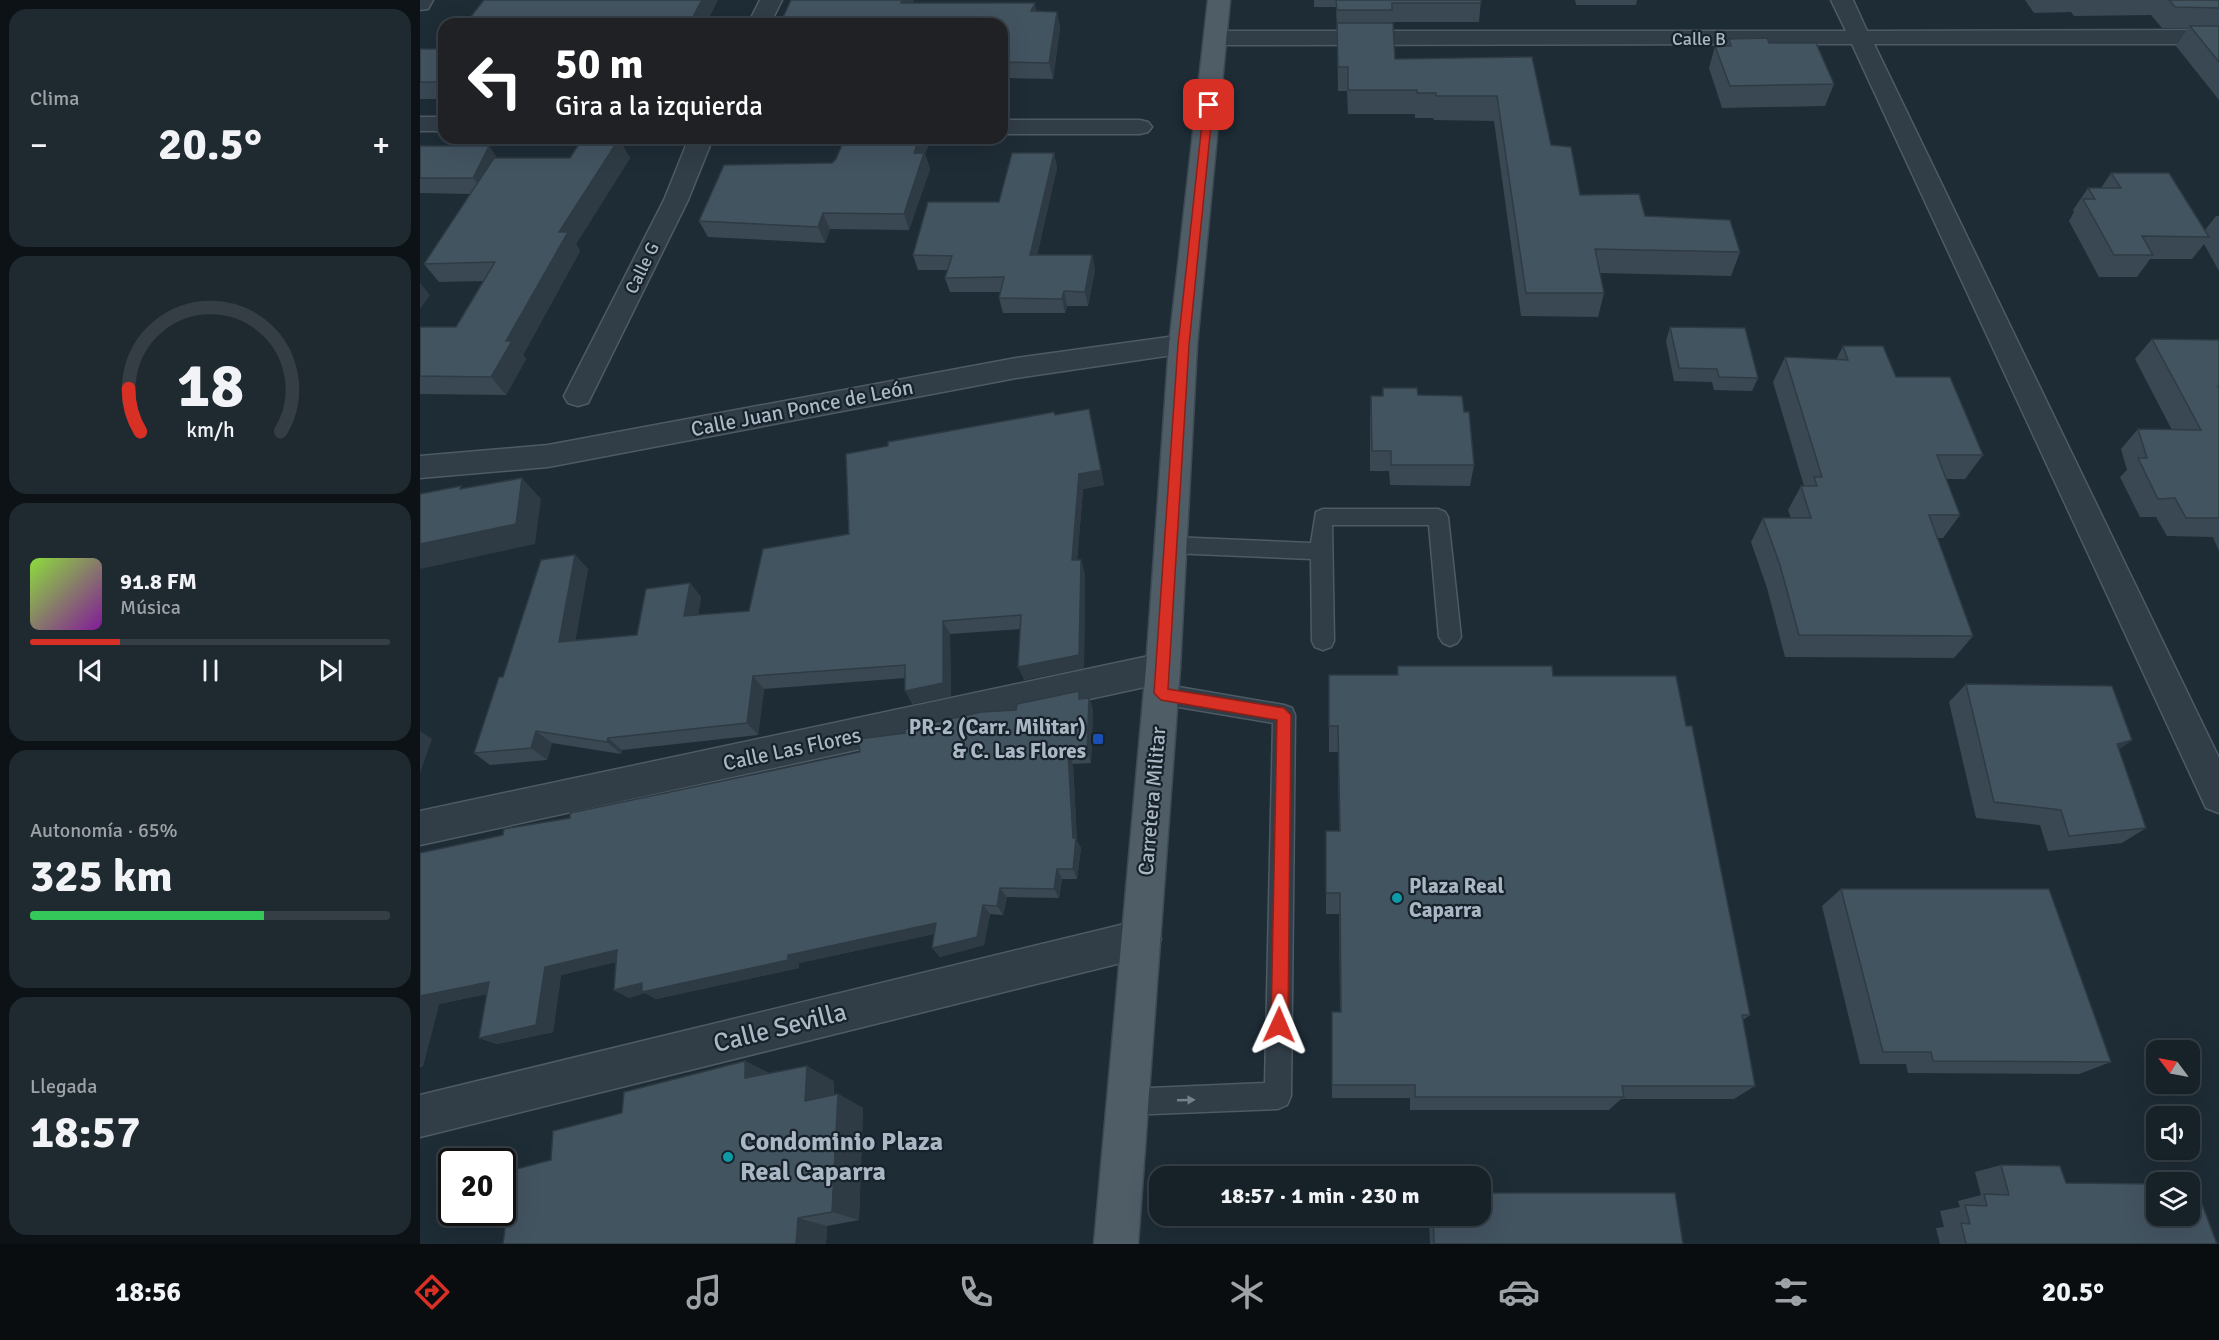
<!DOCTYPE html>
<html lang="es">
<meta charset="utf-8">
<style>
:root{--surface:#162128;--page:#1f2930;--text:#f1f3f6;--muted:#9ea3a8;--line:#353e45;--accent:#d93025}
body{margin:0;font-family:Signika,sans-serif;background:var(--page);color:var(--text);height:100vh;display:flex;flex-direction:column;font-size:22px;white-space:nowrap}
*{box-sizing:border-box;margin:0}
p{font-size:20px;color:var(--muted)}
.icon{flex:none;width:33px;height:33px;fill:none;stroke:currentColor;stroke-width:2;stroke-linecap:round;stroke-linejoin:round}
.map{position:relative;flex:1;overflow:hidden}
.panel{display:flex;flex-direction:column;gap:9px;padding:9px;background:#0c1216;width:420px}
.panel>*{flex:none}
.hud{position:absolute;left:18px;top:18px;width:570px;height:126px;border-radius:18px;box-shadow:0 6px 24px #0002,0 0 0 2px var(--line);background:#202124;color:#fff;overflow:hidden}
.needle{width:39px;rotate:302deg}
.fabs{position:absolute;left:1726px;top:1040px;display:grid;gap:12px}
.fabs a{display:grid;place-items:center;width:54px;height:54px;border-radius:12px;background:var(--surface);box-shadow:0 6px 24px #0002,0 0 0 2px var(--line);font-size:30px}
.speed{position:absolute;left:18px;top:1148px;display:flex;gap:12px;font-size:30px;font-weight:700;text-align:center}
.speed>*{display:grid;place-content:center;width:78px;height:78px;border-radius:50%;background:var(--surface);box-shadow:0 6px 24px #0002,0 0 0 2px var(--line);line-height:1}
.speed .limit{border:3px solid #111;border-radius:9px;background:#fff;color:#111}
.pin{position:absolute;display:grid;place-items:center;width:51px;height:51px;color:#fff;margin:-26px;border-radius:12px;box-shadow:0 3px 9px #0006}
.me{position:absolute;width:66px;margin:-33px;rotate:1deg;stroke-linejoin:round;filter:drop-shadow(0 0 4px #0008)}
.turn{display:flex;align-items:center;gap:21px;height:126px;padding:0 18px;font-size:27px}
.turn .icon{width:78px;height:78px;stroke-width:2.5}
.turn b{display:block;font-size:42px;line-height:51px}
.big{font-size:45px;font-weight:700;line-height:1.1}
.panel .widget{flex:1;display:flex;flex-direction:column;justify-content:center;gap:9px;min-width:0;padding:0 21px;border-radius:18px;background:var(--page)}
.panel .dial{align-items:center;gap:0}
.dial svg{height:156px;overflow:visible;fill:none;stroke:var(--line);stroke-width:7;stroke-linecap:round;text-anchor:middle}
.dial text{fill:var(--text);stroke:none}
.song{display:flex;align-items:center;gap:18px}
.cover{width:72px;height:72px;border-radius:9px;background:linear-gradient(135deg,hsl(90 70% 55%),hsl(290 70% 35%))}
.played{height:6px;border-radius:3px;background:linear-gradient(90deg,var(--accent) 25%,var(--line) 25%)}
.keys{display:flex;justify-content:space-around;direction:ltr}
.heat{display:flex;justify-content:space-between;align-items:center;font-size:33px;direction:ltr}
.charge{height:9px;border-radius:4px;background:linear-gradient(90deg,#34c759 65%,var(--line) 0)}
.trip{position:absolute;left:729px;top:1166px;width:342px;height:60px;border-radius:18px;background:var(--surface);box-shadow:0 6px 24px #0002,0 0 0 2px var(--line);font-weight:700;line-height:60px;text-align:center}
.tab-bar{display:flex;height:96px;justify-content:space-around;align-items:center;background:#090d10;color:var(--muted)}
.tab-bar .icon{width:42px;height:42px}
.tab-bar .on{color:var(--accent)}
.tab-bar b{font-size:27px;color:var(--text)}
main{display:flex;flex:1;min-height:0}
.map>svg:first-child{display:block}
</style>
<main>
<section class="panel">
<div class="widget"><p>Clima</p>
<div class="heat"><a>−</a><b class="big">20.5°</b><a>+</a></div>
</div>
<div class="widget dial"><svg viewBox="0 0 100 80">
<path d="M14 69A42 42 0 1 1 86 69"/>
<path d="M14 69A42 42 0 0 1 8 47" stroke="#d93025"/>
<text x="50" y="56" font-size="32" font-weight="700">18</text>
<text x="50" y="72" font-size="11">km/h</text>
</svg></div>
<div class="widget">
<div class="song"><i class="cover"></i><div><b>91.8 FM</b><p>Música</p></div></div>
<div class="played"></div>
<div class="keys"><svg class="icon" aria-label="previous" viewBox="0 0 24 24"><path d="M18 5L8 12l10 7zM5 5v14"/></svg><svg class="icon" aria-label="pause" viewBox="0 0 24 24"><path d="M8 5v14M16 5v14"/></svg><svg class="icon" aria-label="next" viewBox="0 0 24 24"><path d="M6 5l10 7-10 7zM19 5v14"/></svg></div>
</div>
<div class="widget"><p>Autonomía · 65%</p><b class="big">325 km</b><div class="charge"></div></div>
<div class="widget"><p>Llegada</p><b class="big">18:57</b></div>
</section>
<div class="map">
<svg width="1799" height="1244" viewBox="0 0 1799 1244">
<rect width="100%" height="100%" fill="#1e2c36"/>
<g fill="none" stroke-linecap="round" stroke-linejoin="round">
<defs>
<g id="lane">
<polygon points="903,509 1018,509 1025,512 1028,517 1041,637 1037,643 1030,646 1023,643 1019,637 1009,525 912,525 914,641 911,647 903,650 895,647 892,641 891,559 751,553 744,551 741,545 744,539 751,537 891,543 896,512"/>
<polygon points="741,684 864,705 872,708 875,715 871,1096 867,1105 858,1109 707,1115 698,1111 694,1102 698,1093 707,1089 845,1083 853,723 741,704 733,701 730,694 733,687"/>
</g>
<g id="street">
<polygon points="0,0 13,0 8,9 0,10"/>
<polygon points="340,0 362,0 350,24 328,24"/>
<polygon points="1411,0 1433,0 1447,31 1799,30 1799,44 1454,44 1799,758 1799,813 1786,808 1432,44 795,45 787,43 784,38 787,33 795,31 1426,31"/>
<rect x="0" y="117" width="24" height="14"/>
<polygon points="582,120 720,120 728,122 732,127 728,132 720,134 582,134"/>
<polygon points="269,138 293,138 268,200 168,403 158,406 148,403 144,396 244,200"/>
<polygon points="763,335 773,338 777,345 773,352 596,378 128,467 0,478 0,456 128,445 596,358"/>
<polygon points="743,653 755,658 760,668 755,678 743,683 0,845 0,811"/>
<polygon points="721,920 735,925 741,939 735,953 721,958 0,1137 0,1095"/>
</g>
<polygon id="primary" points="788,0 810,0 777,345 760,668 718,1244 674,1244 726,668 749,345"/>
</defs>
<use href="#lane" stroke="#4e5b65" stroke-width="3"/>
<use href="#street" stroke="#4e5b65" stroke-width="3"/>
<use href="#primary" stroke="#3d4953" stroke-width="3"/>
<use href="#lane" fill="#313d47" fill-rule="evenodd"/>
<use href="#street" fill="#313d47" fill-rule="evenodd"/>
<use href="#primary" fill="#4f5d67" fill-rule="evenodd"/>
</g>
<g fill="#3a4853">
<polygon points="894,0 1061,0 1059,22 971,22 975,59 1112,57 1131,145 1160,195 1225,216 1320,252 1311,276 1180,273 1184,293 1178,317 1101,316 1074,121 1014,120 1013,118 995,118 995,114 928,114 927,91 918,91 917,29 916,7 894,7"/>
<polygon points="1155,0 1217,0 1216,5 1156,5"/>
<polygon points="1605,0 1799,0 1799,100 1756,46 1768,28 1742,28 1731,15 1654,16 1651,12 1614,13"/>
<polygon points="492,3 637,12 640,28 633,79 582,78 582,24"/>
<polygon points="1309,39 1349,43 1414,84 1405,106 1302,108 1289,68 1295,46 1306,46"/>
<rect x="0" y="49" width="24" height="50"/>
<polygon points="425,138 511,138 505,154 510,169 489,230 410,229 405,243 288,237 279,221 412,163 416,159"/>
<polygon points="199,139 210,158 156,244 160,251 103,355 106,359 86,395 0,394 0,327 36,327 64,281 19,282 4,264 51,194 0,193 0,146 69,146 77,158 150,158"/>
<polygon points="634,153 637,168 617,255 672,255 675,270 668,306 647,306 645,313 583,313 579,298 580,292 530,292 525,278 528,270 498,270 493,255 579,202"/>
<polygon points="1691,173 1785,230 1796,216 1799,216 1799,271 1784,244 1772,259 1730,259 1717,277 1679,277 1649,221 1654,212 1653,210 1668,188 1681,188"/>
<polygon points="1250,327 1338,378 1332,391 1294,390 1292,382 1254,381 1246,341"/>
<polygon points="1732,339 1799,340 1799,551 1793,537 1747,536 1736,517 1720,517 1700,477 1707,470 1701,449 1718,429 1752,430 1715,359"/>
<polygon points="1423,346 1476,377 1563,455 1545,479 1526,479 1540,515 1523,538 1517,538 1553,636 1534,658 1365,657 1347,588 1331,542 1343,518 1371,518 1368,510 1381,486 1384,486 1353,382 1365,357 1416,360"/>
<polygon points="963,388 998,395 1044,412 1054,465 1050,486 970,485 969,471 950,471 950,417 951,396 963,396"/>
<polygon points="669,409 684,485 663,489 657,560 665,574 664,668 604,680 600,629 530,634 531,696 492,704 485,678 344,689 338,735 202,750 201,754 132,743 127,760 70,765 54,753 83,677 155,555 168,569 155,640 217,635 270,583 281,597 278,615 329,611 429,534 635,415"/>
<polygon points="978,666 1133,676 1266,726 1330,1015 1323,1020 1335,1086 1314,1099 1201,1099 1189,1110 990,1110 990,1098 912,1098 912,1012 920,1012 919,914 906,914 906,831 919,831 918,752 909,752 909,675 977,675"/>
<polygon points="1546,684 1712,740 1699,749 1726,828 1702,843 1628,851 1620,825 1556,818 1529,702"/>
<polygon points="662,698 669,698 673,710 671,763 653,764 657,841 661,848 657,879 642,879 639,898 587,897 583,915 570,914 564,945 520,957 512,948 514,934 379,963 379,968 236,999 225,993 209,998 194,990 196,962 141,975 133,1032 77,1044 59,1038 67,994 19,1004 3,1066 0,1067 0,853 83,835 150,818 440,752 485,733 596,710"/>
<polygon points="1421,889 1691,1062 1659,1074 1488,1073 1486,1064 1440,1064 1402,906"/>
<polygon points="325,1061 349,1073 414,1081 414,1095 418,1094 443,1108 439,1220 407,1226 406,1244 83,1244 131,1160 202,1113"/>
<polygon points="1581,1165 1646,1183 1797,1244 1520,1244 1516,1228 1524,1227 1520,1211 1540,1207 1538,1201 1561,1195 1555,1172"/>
<polygon points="1009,1215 1060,1215 1263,1244 1010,1244"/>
</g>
<g fill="#2f3b44">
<polygon points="282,0 298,0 286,24 269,24"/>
<polygon points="482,0 494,0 486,19 481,3"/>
<polygon points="615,3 618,19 611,11"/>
<polygon points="637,12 640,28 633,79 629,63"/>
<polygon points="499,138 511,138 505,154 510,169 489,230 484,214 494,153"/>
<polygon points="199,139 210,158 156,244 160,251 103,355 106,359 86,395 71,377 86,341 139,232"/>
<polygon points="69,146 80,162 65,194 53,178"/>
<polygon points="634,153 637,168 614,269 610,255"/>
<polygon points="403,213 410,229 405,243 398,227"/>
<polygon points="672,255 675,270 668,306 665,292"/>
<polygon points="0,283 10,295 0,309"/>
<polygon points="644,291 647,306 645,313 642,299"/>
<polygon points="669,409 684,485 663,489 656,574 652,560 659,474"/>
<polygon points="102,478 121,499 115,544 0,569 0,544"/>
<polygon points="155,555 168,569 153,655 139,642"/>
<polygon points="661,560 665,574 664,668 604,680 598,667"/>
<polygon points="270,583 281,597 276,629 264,616"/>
<polygon points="523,621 530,634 531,696 492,704 485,691"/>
<polygon points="333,676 344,689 338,735 327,723"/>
<polygon points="669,698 673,710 671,763 667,752"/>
<polygon points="0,731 12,739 0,773"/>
<polygon points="116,731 132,743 127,760 111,748"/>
<polygon points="188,738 202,750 201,754 187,742"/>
<polygon points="1712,740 1690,756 1697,744"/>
<polygon points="648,753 653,764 657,841 661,848 657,879 653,869 653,838"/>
<polygon points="637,869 642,879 639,898 634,889"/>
<polygon points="580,888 587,897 583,915 577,906"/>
<polygon points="563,905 570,914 564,945 520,957 512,948"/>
<polygon points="516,923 524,932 379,963 379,968 236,999 225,993 209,998 194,990 222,983 368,955"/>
<polygon points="197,950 212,958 141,975 133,1032 77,1044 59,1038 125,967"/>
<polygon points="69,982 86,990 19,1004 3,1066 0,1065 0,996"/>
<polygon points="325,1061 356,1077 325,1078"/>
<polygon points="387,1066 414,1081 413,1114 385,1101"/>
<polygon points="418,1094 443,1108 439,1220 412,1212"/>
<polygon points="378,1218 407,1226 406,1244 376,1244"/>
</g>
<g fill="#435461" stroke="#2f3b44" stroke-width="1.5">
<polygon points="64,0 282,0 269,24 45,24"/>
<polygon points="371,0 482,0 481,3 615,3 611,11 637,12 629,63 582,62 582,24 360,24"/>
<polygon points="916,0 1061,0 1061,3 972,3 972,10 917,10"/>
<polygon points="1749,0 1799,0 1799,8 1755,7"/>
<polygon points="917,23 973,23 975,59 1112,57 1131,145 1151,147 1160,195 1219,194 1225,216 1310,220 1320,252 1175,249 1184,293 1106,293 1077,96 1016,96 1016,93 997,93 997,90 928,90 928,67 918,67"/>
<polygon points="1770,26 1799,26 1799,62"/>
<polygon points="1347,38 1349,43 1396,43 1414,84 1310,86 1295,46 1311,46 1309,39"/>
<rect x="0" y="49" width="24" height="33"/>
<polygon points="163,138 199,139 139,232 148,232 86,341 92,341 71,377 0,376 0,327 36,327 75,262 4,264 74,158 150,158"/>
<polygon points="425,138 499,138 494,153 504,153 484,214 403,213 398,227 279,221 304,165 412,163 416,159"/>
<polygon points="0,146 69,146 53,178 0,178"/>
<polygon points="592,153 634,153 610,255 672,255 665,292 644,291 642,299 579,298 584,277 525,278 532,256 493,255 508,202 579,202"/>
<polygon points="1691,173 1749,173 1789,237 1722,236 1733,255 1694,255 1663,199 1675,199 1668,188 1701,188"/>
<polygon points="1250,327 1325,328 1338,378 1299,377 1297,369 1259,368"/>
<polygon points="1732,339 1799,340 1799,386 1798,386 1799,389 1799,518 1766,518 1755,498 1738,499 1718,458 1727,458 1718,429 1781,430"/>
<polygon points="1423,346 1463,346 1476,377 1530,377 1563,455 1517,455 1540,515 1509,515 1553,636 1379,635 1360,565 1343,518 1391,518 1381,486 1397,486 1394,477 1402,477 1365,357 1428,360"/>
<polygon points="963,388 997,388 998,395 1042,396 1044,412 1049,412 1054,465 971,465 971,451 952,451 951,396 963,396"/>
<polygon points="669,409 681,470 659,474 652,560 661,560 659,655 598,667 601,615 523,621 523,683 485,691 485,665 333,676 327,723 188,738 187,742 116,731 111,748 54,753 79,677 83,677 121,560 155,555 139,642 217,635 226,589 270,583 264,616 329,611 343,549 429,534 426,454 468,446 468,442 634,412 635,415"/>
<polygon points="102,478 96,524 0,544 0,494 41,486 40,489"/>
<polygon points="978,666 1132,666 1133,676 1256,676 1266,726 1272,726 1330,1015 1322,1015 1335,1086 1202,1086 1204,1097 995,1097 995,1085 912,1085 912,1012 921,1012 920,893 906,893 906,831 920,831 918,726 909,726 909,675 978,675"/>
<polygon points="1546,684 1692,686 1712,740 1697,744 1726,828 1649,836 1641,810 1574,802"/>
<polygon points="659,691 659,699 669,698 667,752 648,753 653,838 656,838 653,869 637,869 634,889 580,888 577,906 563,905 557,937 512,948 516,923 368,955 368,960 222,992 222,983 194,990 197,950 125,967 116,1025 59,1038 69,982 0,996 0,998 0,853 83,835 84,829 150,818 150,813 440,752 438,739 485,733 485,729 561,712 596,710 597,704"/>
<polygon points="1421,889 1629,889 1691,1062 1513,1061 1511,1052 1463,1052"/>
<polygon points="325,1061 325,1078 387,1066 385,1101 418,1094 412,1212 378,1218 376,1244 83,1244 93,1170 131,1160 133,1131 202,1113 204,1092"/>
<polygon points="1581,1165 1640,1166 1646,1183 1737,1184 1737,1215 1770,1215 1770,1185 1775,1185 1797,1244 1546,1244 1541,1223 1550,1224 1545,1205 1567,1206 1564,1194 1589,1195"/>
<polygon points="1060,1193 1255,1193 1263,1244 1014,1244 1013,1215 1060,1215"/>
</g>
<defs><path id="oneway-solid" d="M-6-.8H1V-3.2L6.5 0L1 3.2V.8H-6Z" transform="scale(1.5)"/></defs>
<use fill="#74818c" href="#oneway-solid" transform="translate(766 1100) rotate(-2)"/>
<polygon fill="#d93025" stroke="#8d1f18" stroke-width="1.5" points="789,102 793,105 769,345 748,689 864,708 871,715 868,1025 865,1031 859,1033 853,1031 851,1025 857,720 741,700 734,693 758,345 784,105"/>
<rect fill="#1a4fb4" stroke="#17222b" stroke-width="2" x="672" y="733" width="12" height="12" rx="3"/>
<g fill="#0f9aa8" stroke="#17222b" stroke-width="2">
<circle cx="977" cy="898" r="6"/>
<circle cx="308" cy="1157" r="6"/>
</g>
<g text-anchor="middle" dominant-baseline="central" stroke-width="4.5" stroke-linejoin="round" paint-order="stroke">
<g font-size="18" fill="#aab8c5" stroke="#17222b">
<text x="1279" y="39">Calle B</text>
<text transform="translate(222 268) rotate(-64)">Calle G</text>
</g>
<g font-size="21" fill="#aab8c5" stroke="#17222b">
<text transform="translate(382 408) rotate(-11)">Calle Juan Ponce de León</text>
<text transform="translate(372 749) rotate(-12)">Calle Las Flores</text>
<text transform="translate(732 801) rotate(-85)">Carretera Militar</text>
</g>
<g font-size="21" font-weight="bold" fill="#aab8c5" stroke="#17222b" text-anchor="end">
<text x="666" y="727">PR-2 (Carr. Militar)<tspan x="666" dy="24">&amp; C. Las Flores</tspan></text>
<text x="989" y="886" text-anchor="start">Plaza Real<tspan x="989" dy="24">Caparra</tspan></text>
</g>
<g font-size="26" fill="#aab8c5" stroke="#17222b">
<text transform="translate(360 1028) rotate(-14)">Calle Sevilla</text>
</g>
<g font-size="26" font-weight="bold" fill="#aab8c5" stroke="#17222b" text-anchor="start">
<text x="320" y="1142">Condominio Plaza<tspan x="320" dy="30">Real Caparra</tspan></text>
</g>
</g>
</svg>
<div class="fabs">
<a><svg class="needle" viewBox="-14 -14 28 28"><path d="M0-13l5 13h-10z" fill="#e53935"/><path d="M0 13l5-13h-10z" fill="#9ea3a8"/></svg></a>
<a><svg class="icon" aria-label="sound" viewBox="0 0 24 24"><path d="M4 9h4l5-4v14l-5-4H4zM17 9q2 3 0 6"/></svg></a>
<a><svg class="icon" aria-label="layers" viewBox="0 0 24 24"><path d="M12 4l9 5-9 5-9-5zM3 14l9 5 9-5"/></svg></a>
</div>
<div class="speed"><div class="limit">20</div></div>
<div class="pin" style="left:789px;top:105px;background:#d93025"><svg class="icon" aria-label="arrive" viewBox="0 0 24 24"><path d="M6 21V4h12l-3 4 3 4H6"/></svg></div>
<svg class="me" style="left:859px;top:1025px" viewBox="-20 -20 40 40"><path d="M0-17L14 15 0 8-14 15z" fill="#d93025" stroke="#fff" stroke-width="4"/></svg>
<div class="trip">18:57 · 1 min · 230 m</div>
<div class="hud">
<div class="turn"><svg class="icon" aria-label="left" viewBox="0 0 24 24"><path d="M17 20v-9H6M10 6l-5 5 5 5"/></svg><div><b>50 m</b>Gira a la izquierda</div></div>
</div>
</div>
</main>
<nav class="tab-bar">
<b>18:56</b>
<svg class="icon on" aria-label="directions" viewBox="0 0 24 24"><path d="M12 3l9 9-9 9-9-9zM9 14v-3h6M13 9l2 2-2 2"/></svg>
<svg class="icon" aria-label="music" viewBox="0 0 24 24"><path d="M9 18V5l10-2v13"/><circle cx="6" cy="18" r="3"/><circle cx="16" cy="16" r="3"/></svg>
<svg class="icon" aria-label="phone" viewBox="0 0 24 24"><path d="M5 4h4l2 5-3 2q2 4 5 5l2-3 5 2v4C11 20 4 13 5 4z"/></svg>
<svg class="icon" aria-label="climate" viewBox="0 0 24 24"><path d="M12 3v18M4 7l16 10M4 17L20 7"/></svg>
<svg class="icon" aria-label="car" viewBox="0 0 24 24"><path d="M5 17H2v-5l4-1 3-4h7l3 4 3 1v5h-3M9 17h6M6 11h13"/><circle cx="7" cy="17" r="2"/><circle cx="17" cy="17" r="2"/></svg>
<svg class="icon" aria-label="filters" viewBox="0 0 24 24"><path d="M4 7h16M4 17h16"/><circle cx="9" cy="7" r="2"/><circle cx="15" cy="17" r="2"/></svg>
<b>20.5°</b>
</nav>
